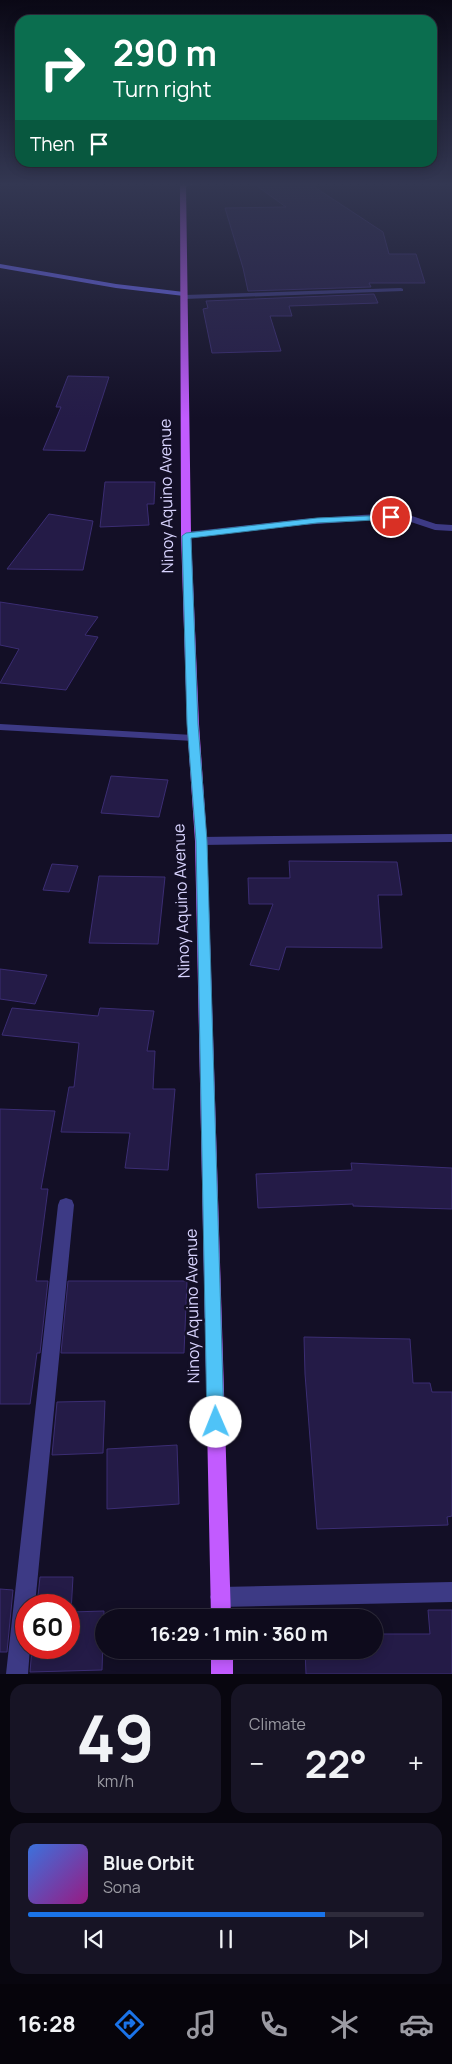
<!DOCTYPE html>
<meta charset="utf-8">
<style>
:root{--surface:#0e0b1c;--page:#171425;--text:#f1f3f6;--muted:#9b9ba3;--line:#2e2b3b;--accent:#1a73e8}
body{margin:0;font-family:Manrope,sans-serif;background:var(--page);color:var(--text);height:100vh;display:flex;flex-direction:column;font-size:19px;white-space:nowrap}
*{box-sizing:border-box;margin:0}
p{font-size:16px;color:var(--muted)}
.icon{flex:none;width:28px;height:28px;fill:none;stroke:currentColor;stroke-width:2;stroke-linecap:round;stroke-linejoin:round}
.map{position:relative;height:1674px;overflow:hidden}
.details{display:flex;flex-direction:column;gap:10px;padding:10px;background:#08060f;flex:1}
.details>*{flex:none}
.hud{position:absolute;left:15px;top:15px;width:422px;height:152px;border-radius:15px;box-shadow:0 2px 12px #0003,0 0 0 1px var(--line);background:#0b6e4f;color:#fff;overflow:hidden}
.speed{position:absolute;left:15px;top:1594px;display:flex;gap:10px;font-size:25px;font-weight:700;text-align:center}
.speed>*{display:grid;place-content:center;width:65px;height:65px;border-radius:50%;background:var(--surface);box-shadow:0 2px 12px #0003,0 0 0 1px var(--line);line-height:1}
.speed .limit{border:8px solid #d22;background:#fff;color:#111}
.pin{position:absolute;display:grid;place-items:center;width:42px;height:42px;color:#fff;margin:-21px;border:2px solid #fff;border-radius:50%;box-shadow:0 1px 5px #0007}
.me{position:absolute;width:55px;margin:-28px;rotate:359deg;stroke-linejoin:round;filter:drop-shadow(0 0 4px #0008)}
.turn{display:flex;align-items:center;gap:18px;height:105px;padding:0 15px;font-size:22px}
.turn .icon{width:65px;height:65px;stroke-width:2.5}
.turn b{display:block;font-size:35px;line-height:42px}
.then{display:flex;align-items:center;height:48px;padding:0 15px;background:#0003;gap:10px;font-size:19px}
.big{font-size:38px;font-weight:700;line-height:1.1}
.details .widget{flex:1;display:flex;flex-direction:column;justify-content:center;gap:8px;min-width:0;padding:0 18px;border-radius:15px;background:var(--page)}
.details .dial{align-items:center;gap:0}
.dial b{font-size:65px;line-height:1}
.song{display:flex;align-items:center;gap:15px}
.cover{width:60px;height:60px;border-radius:8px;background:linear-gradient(135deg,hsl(220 70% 55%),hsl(310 70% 35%))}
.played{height:5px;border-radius:2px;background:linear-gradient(90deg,var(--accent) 75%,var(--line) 75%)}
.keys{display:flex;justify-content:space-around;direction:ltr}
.heat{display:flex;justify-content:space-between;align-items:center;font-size:28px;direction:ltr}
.details .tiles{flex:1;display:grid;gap:10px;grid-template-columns:1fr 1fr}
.widget:last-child{grid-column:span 2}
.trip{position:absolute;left:95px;top:1609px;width:288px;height:50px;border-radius:25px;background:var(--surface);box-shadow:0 2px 12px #0003,0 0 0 1px var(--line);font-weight:700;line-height:50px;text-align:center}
.tab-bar{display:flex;height:80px;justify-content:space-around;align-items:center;background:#06040b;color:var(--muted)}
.tab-bar .icon{width:35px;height:35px}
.tab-bar .active{color:var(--accent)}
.tab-bar b{font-size:22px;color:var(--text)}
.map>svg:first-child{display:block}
</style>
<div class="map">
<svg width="452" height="1674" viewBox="0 0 452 1674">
<rect width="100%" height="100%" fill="#130f26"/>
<g fill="#241b47" stroke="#3b2d73">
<polygon points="254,184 310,184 383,232 389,254 416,254 425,283 369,283 371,287 248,291 243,268 225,208 286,207"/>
<polygon points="374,294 378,303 289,306 292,316 270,316 281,351 212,353 203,309 208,308 206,301"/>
<polygon points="68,376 109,377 85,451 43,450 61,407 56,407"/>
<polygon points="105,482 155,482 154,504 147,504 149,525 100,527"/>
<polygon points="49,514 93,521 83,570 7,569"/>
<polygon points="0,602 98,617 85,635 98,637 66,690 0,683 19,649 0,645"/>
<polygon points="111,776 168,780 159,817 101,813"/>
<polygon points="289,861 397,862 402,895 378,895 382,948 286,947 279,970 250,965 273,904 249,904 248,878 290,878"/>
<polygon points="52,864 78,866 69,892 43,890"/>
<polygon points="99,876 165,877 158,944 89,943"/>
<polygon points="0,969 47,975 35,1004 0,999"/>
<polygon points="12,1008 98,1016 100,1008 154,1011 147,1051 155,1051 153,1089 175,1089 168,1170 125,1168 130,1133 61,1132 69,1087 74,1087 79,1043 2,1035"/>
<polygon points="0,1109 55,1111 41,1189 48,1189 36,1281 48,1281 40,1353 37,1353 30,1404 0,1404"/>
<polygon points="351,1163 452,1168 452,1209 353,1206 353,1204 258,1208 256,1174 352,1170"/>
<polygon points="68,1281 187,1281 184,1353 61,1353"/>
<polygon points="304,1337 410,1339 413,1383 430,1383 432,1392 452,1392 452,1516 447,1517 448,1525 317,1529 305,1374"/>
<polygon points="105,1401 103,1453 52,1455 57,1402"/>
<polygon points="177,1445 179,1504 107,1509 107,1449"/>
<polygon points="40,1577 73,1577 71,1612 104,1611 102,1670 30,1672 32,1648 69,1648 69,1605 37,1605"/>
<polygon points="0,1589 13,1590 7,1652 0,1652"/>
<polygon points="428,1610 452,1610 452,1674 306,1674 305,1650 374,1650 374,1634 430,1634"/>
</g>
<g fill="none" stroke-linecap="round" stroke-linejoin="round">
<g fill="#3d3a85" fill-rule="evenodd">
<polygon points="401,288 403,289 403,291 184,299 181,297 184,295"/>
<polygon points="452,834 452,842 201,845 195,841 201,837"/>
</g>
<g fill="#3d3a85" fill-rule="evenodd">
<polygon points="376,514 406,514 436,524 452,525 452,531 435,530 405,520 376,520 302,525 186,538 181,535 186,532 302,519"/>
<polygon points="0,724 193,735 199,738 193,741 0,730"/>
<polygon points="66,1198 72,1200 74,1205 35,1605 26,1605 26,1648 30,1648 28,1674 6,1674 58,1205 60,1200"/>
<polygon points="452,1582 452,1602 220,1607 213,1604 210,1597 213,1590 220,1587"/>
</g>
<g fill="#6f6bff" fill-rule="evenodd">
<polygon points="181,184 200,184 183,187"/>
<polygon points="0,264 116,284 184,292 187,294 184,296 116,288 0,268"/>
</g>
<g fill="#c25bff" fill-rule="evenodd">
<polygon points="180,184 186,184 191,535 199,724 207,841 231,1618 211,1618 195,841 187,724 181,535"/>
<rect x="211" y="1650" width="22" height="24"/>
</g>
</g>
<linearGradient id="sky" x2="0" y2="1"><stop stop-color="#0a0815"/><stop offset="0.44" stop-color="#333752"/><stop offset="1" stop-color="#333752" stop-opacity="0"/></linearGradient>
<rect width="452" height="419" fill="url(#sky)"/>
<polygon fill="#4fc3f7" stroke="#337fa1" points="391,515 394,515 394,519 317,523 191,538 198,724 207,841 224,1422 222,1427 216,1430 210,1427 207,1422 196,841 187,724 182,536 186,533 317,518"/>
<g text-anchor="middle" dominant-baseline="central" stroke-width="5" stroke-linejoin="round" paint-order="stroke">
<g font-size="16" fill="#d9d4ff" stroke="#130f26">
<text transform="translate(166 496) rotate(-91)">Ninoy Aquino Avenue</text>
<text transform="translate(181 901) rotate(-92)">Ninoy Aquino Avenue</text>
<text transform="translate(192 1306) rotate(-91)">Ninoy Aquino Avenue</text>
</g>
</g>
</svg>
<div class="speed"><div class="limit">60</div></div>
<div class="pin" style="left:391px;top:517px;background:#d93025"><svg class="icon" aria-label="arrive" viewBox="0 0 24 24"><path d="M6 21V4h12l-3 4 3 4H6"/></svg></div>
<svg class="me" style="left:216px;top:1422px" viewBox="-20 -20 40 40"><circle r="19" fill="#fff"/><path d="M0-13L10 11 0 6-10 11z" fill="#4fc3f7"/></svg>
<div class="trip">16:29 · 1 min · 360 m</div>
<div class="hud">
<div class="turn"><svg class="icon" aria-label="right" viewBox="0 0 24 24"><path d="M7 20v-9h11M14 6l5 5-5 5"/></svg><div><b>290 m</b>Turn right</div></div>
<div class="then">Then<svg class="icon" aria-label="arrive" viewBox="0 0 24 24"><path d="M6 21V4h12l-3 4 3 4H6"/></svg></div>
</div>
</div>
<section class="details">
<div class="tiles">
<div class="widget dial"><b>49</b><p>km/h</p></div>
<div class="widget"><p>Climate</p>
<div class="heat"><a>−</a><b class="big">22°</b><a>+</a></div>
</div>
<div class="widget">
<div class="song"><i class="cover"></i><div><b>Blue Orbit</b><p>Sona</p></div></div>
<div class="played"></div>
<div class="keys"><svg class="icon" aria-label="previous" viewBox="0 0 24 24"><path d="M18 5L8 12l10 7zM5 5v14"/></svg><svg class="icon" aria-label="pause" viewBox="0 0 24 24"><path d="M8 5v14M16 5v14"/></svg><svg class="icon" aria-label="next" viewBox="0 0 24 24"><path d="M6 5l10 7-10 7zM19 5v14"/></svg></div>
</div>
</div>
</section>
<nav class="tab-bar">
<b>16:28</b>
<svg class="icon active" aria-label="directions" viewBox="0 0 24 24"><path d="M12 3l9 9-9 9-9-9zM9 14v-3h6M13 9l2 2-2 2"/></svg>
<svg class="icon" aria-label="music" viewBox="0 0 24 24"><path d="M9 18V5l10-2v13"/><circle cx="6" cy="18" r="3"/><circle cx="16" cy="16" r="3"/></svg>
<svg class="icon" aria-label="phone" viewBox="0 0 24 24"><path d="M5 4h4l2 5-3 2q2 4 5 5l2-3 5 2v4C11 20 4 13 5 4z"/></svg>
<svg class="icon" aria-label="climate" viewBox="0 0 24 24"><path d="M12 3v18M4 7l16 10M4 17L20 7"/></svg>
<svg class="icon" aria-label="car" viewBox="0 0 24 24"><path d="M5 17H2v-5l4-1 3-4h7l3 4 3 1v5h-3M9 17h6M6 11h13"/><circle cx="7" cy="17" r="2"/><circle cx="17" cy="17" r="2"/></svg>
</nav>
